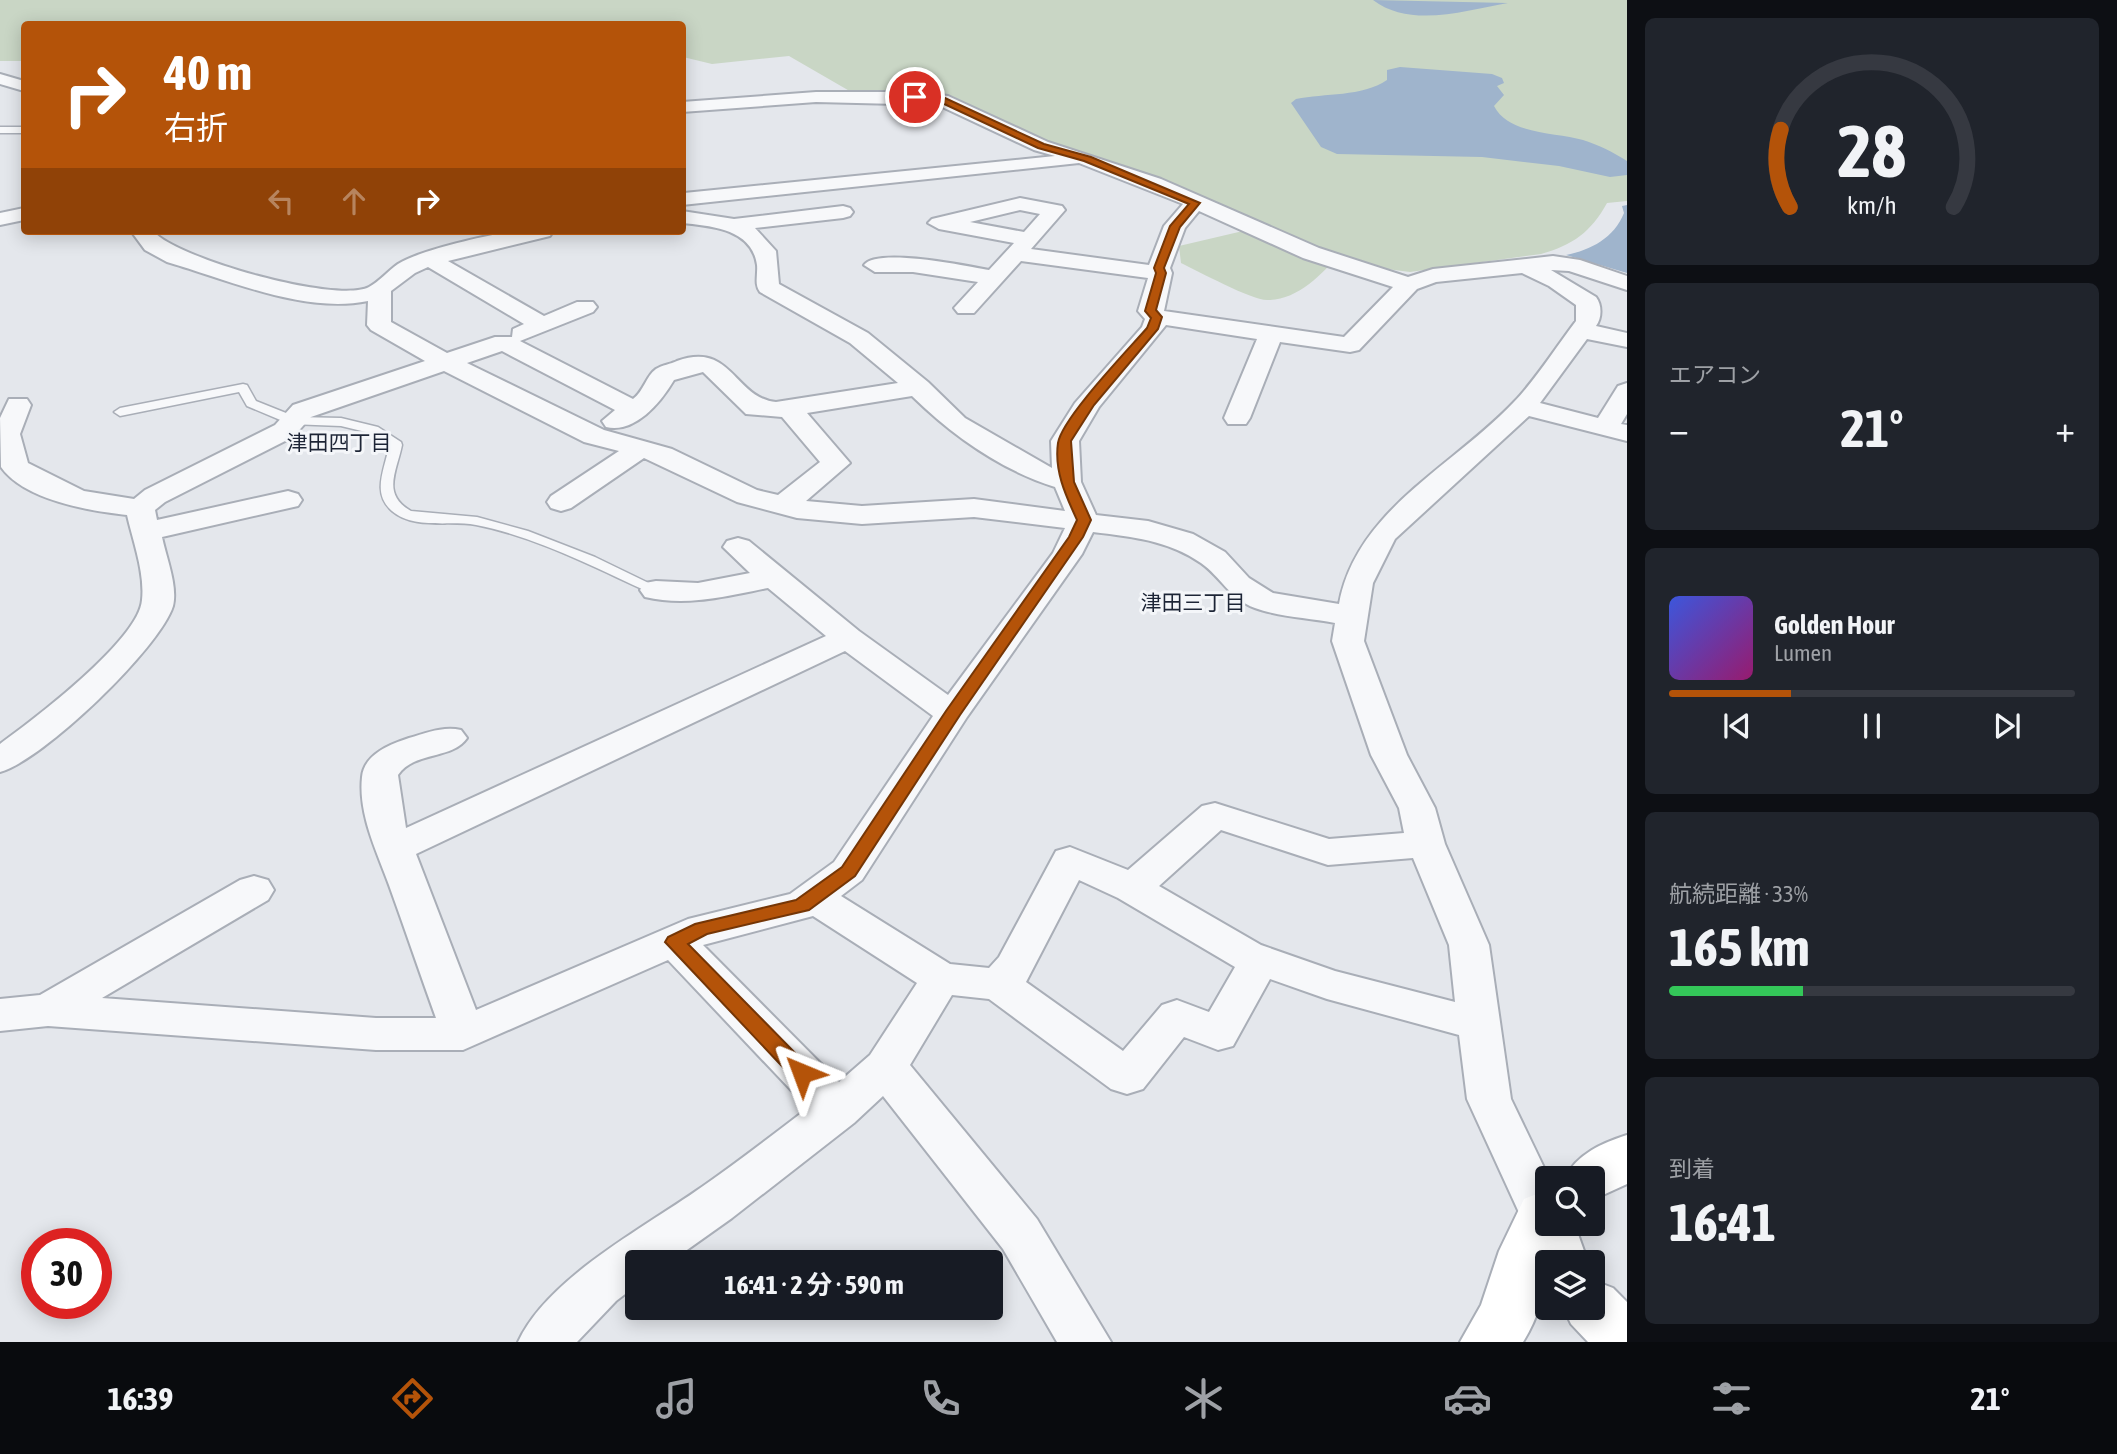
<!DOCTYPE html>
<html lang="ja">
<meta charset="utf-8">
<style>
:root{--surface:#171b24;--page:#20242c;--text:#f1f3f6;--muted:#9ea1a6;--line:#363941;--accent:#b45309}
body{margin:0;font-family:"Asap Condensed","Noto Sans JP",sans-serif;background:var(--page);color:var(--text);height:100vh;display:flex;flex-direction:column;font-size:26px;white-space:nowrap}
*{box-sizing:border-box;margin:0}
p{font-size:23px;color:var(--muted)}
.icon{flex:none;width:38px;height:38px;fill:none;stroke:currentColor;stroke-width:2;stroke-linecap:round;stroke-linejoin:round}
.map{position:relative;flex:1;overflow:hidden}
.side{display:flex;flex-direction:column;gap:18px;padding:18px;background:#0d0f14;width:490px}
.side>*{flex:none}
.top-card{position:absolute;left:21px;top:21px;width:665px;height:214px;border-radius:7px;box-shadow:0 4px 18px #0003;background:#b45309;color:#fff;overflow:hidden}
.tools{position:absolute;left:1535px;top:1166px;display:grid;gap:14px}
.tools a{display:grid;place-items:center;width:70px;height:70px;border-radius:7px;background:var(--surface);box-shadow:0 4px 18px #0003;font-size:35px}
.speed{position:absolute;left:21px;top:1228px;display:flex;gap:14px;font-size:35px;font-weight:700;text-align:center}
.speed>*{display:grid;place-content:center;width:91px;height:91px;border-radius:50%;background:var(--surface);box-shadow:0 4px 18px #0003;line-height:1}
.speed .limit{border:10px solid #d22;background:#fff;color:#111}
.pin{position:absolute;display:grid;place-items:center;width:60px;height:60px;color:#fff;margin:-30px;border:4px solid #fff;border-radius:50%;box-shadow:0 2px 7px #0007}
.me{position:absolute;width:77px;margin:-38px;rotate:316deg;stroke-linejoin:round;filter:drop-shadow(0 0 5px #0008)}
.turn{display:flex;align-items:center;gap:24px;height:147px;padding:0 28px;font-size:32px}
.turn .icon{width:91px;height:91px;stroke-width:2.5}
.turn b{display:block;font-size:49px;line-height:60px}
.lanes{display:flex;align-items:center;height:66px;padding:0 28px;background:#0003;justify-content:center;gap:35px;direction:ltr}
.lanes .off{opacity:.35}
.big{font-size:52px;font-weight:700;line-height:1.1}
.side .tile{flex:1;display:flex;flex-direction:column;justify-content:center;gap:10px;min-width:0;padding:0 24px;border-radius:10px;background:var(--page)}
.side .dial{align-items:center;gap:0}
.dial svg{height:182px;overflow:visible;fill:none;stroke:var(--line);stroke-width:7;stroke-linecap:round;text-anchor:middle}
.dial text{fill:var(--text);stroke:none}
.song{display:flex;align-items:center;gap:21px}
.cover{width:84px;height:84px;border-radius:10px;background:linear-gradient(135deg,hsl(230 70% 55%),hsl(320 70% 35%))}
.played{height:7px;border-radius:4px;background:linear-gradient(90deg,var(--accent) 30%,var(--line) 30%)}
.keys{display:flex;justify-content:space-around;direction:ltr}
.heat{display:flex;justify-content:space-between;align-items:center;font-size:38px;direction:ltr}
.charge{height:10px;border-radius:5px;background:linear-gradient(90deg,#34c759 33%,var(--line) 0)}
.trip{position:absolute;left:625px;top:1250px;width:378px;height:70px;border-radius:7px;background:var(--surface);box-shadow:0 4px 18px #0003;font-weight:700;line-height:70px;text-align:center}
.dock{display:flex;height:112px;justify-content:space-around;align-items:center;background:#090b0e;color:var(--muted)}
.dock .icon{width:49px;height:49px}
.dock .selected{color:var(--accent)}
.dock b{font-size:32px;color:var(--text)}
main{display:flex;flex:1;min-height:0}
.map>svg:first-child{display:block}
</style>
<main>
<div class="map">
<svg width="1627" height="1342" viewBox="0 0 1627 1342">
<rect width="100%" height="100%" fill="#e4e7ec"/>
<path fill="#c9d6c5" d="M 0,0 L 1627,0 L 1627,201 L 1607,203 C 1591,232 1573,245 1541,254 L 1410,272 L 1379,268 L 1339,254 C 1323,274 1296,301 1267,300 C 1251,300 1198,271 1181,263 L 1179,246 L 1260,227 L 1046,145 L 942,95 L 853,93 L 789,56 L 712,64 L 683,57 L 682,24 L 24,24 L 24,61 L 0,61 Z"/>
<g fill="#9fb4cc">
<path d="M 1373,0 L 1508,3 C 1467,10 1411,29 1373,0 Z"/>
<path d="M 1400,67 L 1492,74 L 1502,78 L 1504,83 L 1497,86 L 1504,95 L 1494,106 C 1509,135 1556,132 1583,140 C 1599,145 1613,152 1627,161 L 1627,175 L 1610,177 L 1559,166 L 1482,157 L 1337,154 L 1321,147 L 1291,103 L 1296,99 C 1325,93 1362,97 1387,80 L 1387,70 Z"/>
<path d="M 1627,205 L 1627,273 L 1566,255 C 1591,250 1614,238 1624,213 L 1622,206 Z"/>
</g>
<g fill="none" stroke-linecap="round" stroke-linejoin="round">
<defs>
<g id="lane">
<rect x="0" y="127" width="24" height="6"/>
<path d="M 243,384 L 247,385 L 256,401 L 296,417 L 341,418 L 378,427 L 401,442 L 402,445 C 397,471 381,494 411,511 L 477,517 L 528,531 L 595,557 L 663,590 L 656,594 L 651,593 C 595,568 537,537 476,525 C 450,520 414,530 392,511 C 371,493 385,469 389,446 L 370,433 L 341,426 L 290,424 L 247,406 L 239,392 L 120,416 L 114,412 L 120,408 Z"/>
</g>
<g id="street">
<polygon points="0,74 24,81 24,91 0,84"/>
<path d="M 816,92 L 915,92 L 948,96 L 1048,142 L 1161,179 L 1319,248 L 1408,277 L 1433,269 L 1553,256 L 1580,260 L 1627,276 L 1627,290 L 1569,271 L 1551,270 L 1596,297 C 1602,305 1602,318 1596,326 L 1627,333 L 1627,347 L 1587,339 L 1540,403 L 1598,418 L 1618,386 L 1627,383 L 1627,414 L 1621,424 L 1627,425 L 1627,441 L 1529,416 L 1395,539 L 1373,583 L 1364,641 L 1407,755 L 1435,808 L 1445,844 L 1489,945 L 1511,1099 L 1549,1178 L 1547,1178 L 1547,1223 L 1564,1223 L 1561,1230 L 1544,1236 L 1527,1230 L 1467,1099 L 1459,1035 L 1327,999 L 1270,979 L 1233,1046 L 1218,1050 L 1184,1037 L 1143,1089 L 1127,1094 L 1111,1089 L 989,999 L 952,995 L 910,1065 L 1037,1219 L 1111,1342 L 1057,1342 L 1003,1249 L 883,1096 L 854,1123 L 732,1218 L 670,1262 L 637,1262 L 637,1285 L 616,1301 L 577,1342 L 518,1342 C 547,1279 640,1230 696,1191 C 734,1165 771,1136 808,1108 L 668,960 L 463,1050 L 376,1050 L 48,1026 L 0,1031 L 0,999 L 40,995 L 240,880 L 254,876 L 268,880 L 274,890 L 268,900 L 102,998 L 376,1018 L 436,1018 C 420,974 405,929 389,885 C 377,852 358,814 362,777 C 364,754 391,744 409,738 C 427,733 443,726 461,730 L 467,738 C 452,760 414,751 398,775 L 406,828 L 826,636 L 768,588 C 727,596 687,607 645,597 L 640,590 L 645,583 L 656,581 L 698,583 L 750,573 L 723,547 L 727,541 L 738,538 L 749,541 L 859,631 L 948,695 L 1053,553 L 1065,528 L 974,517 L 862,524 L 797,518 L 737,502 L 644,458 L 571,508 L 561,511 L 551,508 L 547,502 L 551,496 L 619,451 L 584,442 L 444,371 L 311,417 L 293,437 L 165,502 L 155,510 L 157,520 L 288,491 L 298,494 L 302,500 L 298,506 L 162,537 C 166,557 178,586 173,606 C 160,648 42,761 0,772 L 0,744 C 33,720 139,640 142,600 C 145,573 133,541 127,515 C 90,511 24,500 1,467 L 0,418 L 9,399 L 27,399 L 31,405 L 20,434 L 28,463 L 84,491 L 134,499 L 145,490 L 275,425 L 293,405 L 425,361 L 371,330 L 367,325 L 368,301 C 304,314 229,280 167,262 L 145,250 L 131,231 L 153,231 C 175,258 336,304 369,287 C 379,282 388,271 398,264 C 420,250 488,235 515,231 C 527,230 541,231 553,231 L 550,236 L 448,261 L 544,316 L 577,302 L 593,302 L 597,307 L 593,312 L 520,341 L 633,399 C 644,391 646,376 656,369 C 662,365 671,364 677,361 C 732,341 734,398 776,402 L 898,383 L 850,343 L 760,292 C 754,284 758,275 757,265 C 752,229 712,226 682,223 L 682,211 L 734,219 L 843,206 L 850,208 L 853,212 L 850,216 L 843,218 L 755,228 L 776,251 L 779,284 L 868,333 L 928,382 L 965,418 L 1052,468 L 1051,441 L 1075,403 L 1142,327 L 1145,319 L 1138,311 L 1148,278 L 1021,261 L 974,313 L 958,313 L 954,308 L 978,282 L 913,272 L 875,272 L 864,265 C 876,247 967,266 989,270 L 1014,243 L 939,229 L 928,223 L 932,219 L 1020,198 L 1062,206 L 1065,210 L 1031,249 L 1149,265 L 1164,226 L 1183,204 L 1079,163 L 682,205 L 684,193 L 1055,156 L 1034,150 L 938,105 L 816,102 L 682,112 L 682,102 ZM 1020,210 L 1040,214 L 1024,232 L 970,222 ZM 1199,211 L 1303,258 L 1393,287 L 1344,337 L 1164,311 L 1172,273 L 1170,268 L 1185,228 ZM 428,267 L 524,324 L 513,329 L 512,337 L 495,337 L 447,353 L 391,322 L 391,291 L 415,273 ZM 1522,273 L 1549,286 L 1576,305 L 1576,321 C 1556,347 1537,378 1514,402 C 1454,466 1356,510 1339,604 L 1273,593 L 1249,578 L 1225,552 L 1193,534 L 1148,521 L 1096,515 L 1081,482 L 1079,441 L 1099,407 L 1166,325 L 1257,339 L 1224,418 L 1228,424 L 1246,424 L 1250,418 L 1280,342 L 1350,352 L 1359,350 L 1417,289 L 1436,282 ZM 502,351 L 615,410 L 602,421 L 606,427 C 635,434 661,402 674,380 L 703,372 L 746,414 L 782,417 L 820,462 L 778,495 L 757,490 L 672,449 L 604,430 L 467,363 ZM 912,396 C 953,436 1001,470 1055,487 L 1065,511 L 974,499 L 862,506 L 806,501 L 850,463 L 807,413 ZM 1093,532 C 1132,537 1168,540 1201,563 C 1221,577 1230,599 1255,608 C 1279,617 1309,618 1335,623 L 1332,641 L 1371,755 L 1399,808 L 1404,833 L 1329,839 L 1215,803 L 1202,806 L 1128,870 L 1070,847 L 1056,851 L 999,957 L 989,968 L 950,964 L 841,896 L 862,880 L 967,717 L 1082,554 ZM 845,651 L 933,716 L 834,862 L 790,894 L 688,919 L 476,1010 L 416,854 ZM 1221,830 L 1328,865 L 1413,858 L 1449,945 L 1455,1002 L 1335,971 L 1261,945 L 1159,886 ZM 1079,880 L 1118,898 L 1235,967 L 1209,1012 L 1177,1000 L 1162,1005 L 1123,1051 L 1026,982 ZM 813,916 L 917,983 L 870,1055 L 839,1082 L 703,945 Z"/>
<polygon points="24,208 24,220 0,225 0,213"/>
</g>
<g id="secondary">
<path d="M 1627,1135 L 1627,1184 L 1592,1200 L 1592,1178 L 1565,1178 C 1577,1154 1602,1143 1627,1135 Z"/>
<path d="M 1547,1190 L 1547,1223 L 1574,1223 L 1588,1262 L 1547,1262 C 1547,1289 1538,1318 1523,1342 L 1460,1342 L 1481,1305 L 1499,1251 L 1524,1199 Z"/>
<polygon points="1592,1280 1613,1288 1627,1302 1627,1342 1588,1342 1571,1324 1563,1307 1592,1307"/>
</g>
</defs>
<use href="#lane" stroke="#a9aeb7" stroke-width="3"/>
<use href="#street" stroke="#a9aeb7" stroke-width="4"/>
<use href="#secondary" stroke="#a9aeb7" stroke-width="4"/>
<use href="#lane" fill="#f7f8fa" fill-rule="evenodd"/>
<use href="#street" fill="#f7f8fa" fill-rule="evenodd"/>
<use href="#secondary" fill="#fff" fill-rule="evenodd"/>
</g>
<path fill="#b45309" stroke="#753606" stroke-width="2" d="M 912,95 L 945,98 L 1044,144 L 1091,157 L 1200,203 L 1180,227 L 1164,268 L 1166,273 L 1156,310 L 1162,317 L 1158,329 L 1094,405 L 1071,441 L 1074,482 L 1091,520 L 1083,537 L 960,715 L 855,876 L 809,910 L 707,934 L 688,944 L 809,1067 L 812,1073 L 809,1079 L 794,1079 L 665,942 L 668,937 L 695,924 L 796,900 L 842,867 L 946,711 L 1069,537 L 1077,520 C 1066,496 1054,471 1058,443 C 1062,418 1128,350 1147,328 L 1151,318 L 1145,311 L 1156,273 L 1154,268 L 1170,226 L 1189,204 L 1084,161 L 1038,148 L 940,102 L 912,99 Z"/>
<g text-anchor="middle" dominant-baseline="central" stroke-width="6" stroke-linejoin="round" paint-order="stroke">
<g font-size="21" fill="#1d2536" stroke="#f4f6f9">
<text x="339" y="442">津田四丁目</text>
<text x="1193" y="602">津田三丁目</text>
</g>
</g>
</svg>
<div class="tools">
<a><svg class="icon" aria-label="search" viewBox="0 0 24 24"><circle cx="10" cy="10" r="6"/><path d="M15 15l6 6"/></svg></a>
<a><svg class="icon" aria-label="layers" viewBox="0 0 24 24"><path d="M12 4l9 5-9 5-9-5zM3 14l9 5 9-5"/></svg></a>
</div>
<div class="speed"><div class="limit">30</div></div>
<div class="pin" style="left:915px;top:97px;background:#d93025"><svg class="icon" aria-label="arrive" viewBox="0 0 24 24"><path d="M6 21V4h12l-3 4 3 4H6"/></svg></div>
<svg class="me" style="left:802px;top:1073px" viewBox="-20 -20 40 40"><path d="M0-17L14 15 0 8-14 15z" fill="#b45309" stroke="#fff" stroke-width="4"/></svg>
<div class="trip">16:41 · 2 分 · 590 m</div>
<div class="top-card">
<div class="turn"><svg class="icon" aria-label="right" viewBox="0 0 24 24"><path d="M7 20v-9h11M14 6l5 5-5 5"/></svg><div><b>40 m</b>右折</div></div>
<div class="lanes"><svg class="icon off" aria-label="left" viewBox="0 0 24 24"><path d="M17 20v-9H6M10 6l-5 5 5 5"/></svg><svg class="icon off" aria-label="ahead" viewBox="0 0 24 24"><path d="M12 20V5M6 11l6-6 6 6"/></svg><svg class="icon" aria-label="right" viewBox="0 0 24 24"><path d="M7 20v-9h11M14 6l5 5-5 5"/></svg></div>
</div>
</div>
<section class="side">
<div class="tile dial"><svg viewBox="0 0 100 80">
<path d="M14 69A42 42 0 1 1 86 69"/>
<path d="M14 69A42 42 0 0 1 10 35" stroke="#b45309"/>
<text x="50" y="56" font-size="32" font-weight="700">28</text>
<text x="50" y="72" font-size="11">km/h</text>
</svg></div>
<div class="tile"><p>エアコン</p>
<div class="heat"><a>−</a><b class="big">21°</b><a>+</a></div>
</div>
<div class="tile">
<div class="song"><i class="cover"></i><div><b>Golden Hour</b><p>Lumen</p></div></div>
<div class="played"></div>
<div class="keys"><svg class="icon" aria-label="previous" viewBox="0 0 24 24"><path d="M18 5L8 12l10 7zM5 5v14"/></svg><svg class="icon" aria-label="pause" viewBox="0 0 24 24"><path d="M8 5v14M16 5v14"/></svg><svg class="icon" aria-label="next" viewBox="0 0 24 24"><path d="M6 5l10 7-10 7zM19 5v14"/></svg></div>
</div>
<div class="tile"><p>航続距離 · 33%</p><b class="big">165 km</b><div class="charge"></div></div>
<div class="tile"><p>到着</p><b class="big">16:41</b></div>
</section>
</main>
<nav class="dock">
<b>16:39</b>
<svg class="icon selected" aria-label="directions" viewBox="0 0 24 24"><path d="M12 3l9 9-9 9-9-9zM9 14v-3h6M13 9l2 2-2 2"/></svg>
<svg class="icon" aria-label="music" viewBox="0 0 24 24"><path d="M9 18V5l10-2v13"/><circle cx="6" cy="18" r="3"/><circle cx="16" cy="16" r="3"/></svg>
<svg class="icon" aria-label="phone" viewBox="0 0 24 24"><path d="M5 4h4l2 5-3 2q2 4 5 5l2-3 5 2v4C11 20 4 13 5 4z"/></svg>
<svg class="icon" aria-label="climate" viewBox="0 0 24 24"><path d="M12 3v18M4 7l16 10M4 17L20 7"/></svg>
<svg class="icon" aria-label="car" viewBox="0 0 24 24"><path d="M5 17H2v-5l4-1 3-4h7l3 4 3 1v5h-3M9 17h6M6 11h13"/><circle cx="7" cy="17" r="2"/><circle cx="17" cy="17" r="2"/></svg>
<svg class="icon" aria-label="filters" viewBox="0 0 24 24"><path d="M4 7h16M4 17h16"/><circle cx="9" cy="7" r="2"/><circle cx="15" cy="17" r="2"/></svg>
<b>21°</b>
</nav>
